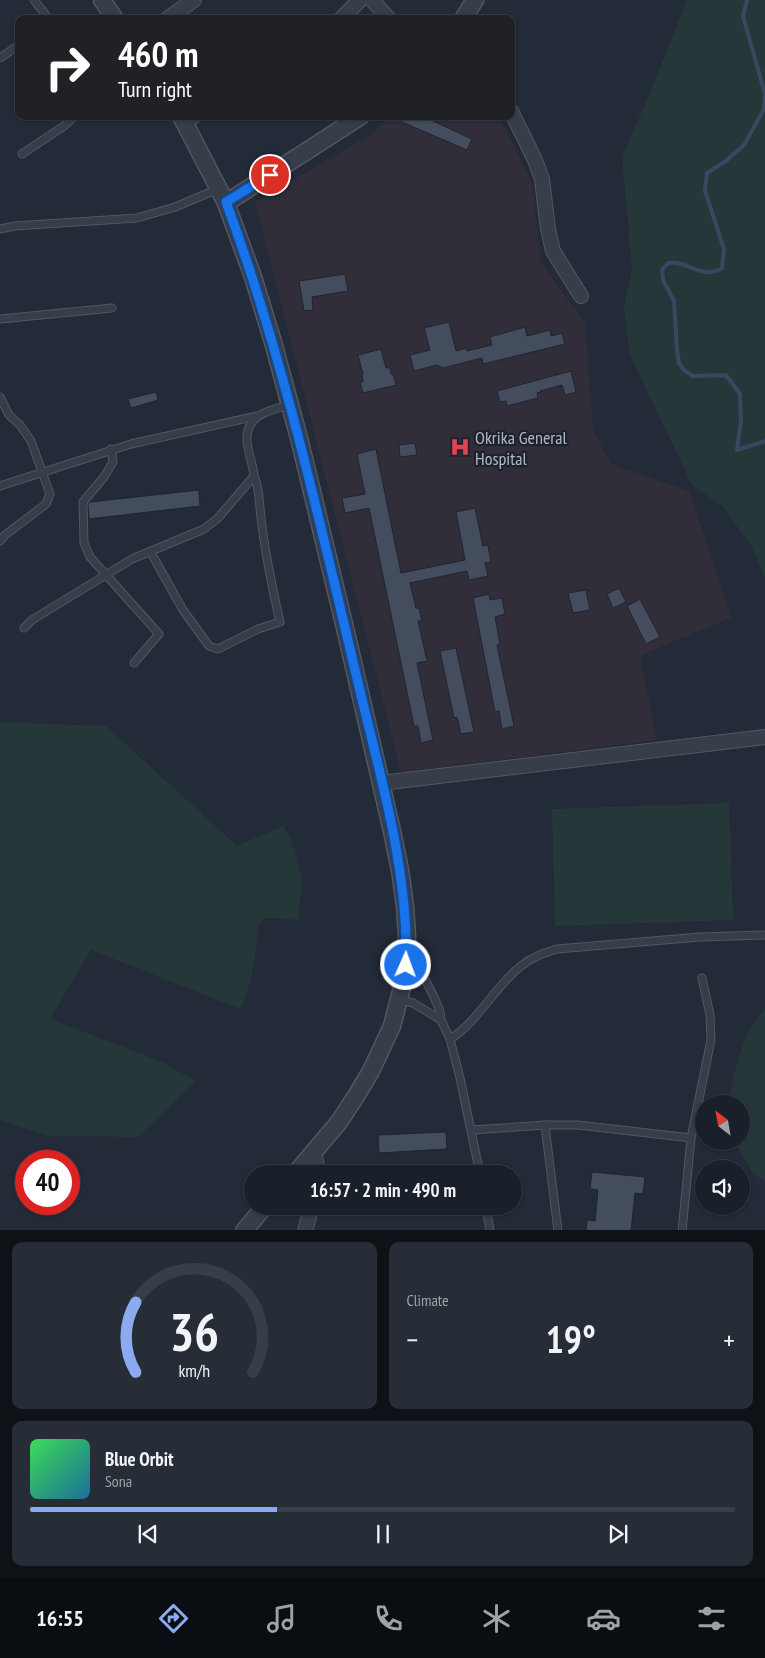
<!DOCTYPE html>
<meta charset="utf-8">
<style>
:root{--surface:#1a202a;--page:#272d36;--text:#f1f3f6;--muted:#9fa3a8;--line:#383e47;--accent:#8baaf0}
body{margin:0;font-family:"PT Sans Narrow",sans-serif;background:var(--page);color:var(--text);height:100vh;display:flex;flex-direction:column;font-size:19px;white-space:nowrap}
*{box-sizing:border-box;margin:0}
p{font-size:16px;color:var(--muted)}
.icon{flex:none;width:28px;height:28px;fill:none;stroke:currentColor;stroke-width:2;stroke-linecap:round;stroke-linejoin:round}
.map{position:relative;height:1230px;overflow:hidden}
.details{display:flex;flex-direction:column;gap:12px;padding:12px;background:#0e1217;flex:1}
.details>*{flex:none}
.hud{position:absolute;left:15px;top:15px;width:500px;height:105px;border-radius:10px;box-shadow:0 1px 4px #0004,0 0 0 1px var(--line);background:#202124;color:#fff;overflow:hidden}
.needle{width:32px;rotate:329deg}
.controls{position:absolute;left:695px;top:1095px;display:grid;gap:10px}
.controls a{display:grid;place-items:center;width:55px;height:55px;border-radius:50%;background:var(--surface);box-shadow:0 1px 4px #0004,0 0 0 1px var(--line);font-size:25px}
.speed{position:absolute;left:15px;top:1150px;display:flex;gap:10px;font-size:25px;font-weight:700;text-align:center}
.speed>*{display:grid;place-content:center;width:65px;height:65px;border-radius:50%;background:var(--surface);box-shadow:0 1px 4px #0004,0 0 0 1px var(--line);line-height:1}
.speed .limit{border:8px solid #d22;background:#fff;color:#111}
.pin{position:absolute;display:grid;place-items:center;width:42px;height:42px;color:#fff;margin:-21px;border:2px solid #fff;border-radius:50%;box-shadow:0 1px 5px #0007}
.me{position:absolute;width:55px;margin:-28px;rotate:2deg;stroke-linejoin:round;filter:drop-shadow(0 0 4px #0008)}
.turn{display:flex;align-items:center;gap:18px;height:105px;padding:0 20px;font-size:22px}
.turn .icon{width:65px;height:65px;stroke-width:2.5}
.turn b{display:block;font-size:35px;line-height:42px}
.big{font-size:38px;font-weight:600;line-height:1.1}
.details .widget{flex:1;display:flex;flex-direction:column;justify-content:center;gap:8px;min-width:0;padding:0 18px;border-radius:10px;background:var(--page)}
.details .dial{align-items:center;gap:0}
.dial svg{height:130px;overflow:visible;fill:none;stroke:var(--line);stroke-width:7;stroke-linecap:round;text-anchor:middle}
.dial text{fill:var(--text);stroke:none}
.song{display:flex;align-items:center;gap:15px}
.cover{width:60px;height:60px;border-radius:8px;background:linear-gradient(135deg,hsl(130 70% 55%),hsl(200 70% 35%))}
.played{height:5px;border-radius:2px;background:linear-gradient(90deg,var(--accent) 35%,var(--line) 35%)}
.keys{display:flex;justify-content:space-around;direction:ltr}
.heat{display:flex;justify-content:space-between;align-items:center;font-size:28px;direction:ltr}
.details .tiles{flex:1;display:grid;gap:12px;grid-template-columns:1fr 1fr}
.widget:last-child{grid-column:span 2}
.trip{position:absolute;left:244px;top:1165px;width:278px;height:50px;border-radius:25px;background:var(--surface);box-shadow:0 1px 4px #0004,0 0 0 1px var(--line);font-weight:600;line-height:50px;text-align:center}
.tabs{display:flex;height:80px;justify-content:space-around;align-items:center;background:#0a0d11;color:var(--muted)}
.tabs .icon{width:35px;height:35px}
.tabs .on{color:var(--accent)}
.tabs b{font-size:22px;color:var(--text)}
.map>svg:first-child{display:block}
</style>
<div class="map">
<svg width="765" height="1231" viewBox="0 0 765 1231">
<rect width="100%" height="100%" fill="#232a38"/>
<polygon fill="#312e3a" points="390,116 499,116 532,183 541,263 585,322 593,430 611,464 689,491 732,617 640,656 657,740 401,772 255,202 372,134"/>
<g fill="#26373a">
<polygon points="687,0 765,0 765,578 752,547 723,507 692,485 629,353 624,307 632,269 622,156 650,93"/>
<path d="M 0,722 L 106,726 L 237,846 L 283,826 L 292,842 L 302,881 L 298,919 L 264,918 C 255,928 258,942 255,955 C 252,973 249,992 240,1009 L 91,950 L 50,1019 L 160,1061 L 196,1081 L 138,1137 L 49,1136 L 0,1120 Z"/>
<polygon points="729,803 733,920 555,926 552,809"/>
<path d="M 765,1009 L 765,1182 L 752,1172 L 734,1141 L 741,1141 L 741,1104 L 728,1104 C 735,1072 741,1032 765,1009 Z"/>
</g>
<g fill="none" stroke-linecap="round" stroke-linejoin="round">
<path stroke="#394761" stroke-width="4" d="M 747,0 L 743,16 L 765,94 L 764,109 L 744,145 L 726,161 L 707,173 L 705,191 L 724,249 L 722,268 C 701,281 689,260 668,263 L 662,270 L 663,280 L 674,301 L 677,350 L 679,363 L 684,370 L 693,376 L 726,375 L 740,394 L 741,421 L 737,450 L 765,441"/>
</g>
<g fill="#444d5d" stroke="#1e2430">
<polygon points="388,116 422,116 472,139 467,150"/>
<polygon points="345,274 348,291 312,297 313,310 304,311 299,281"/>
<polygon points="449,322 456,351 466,348 467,351 492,345 490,337 525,327 527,336 550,330 551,336 562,333 565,344 483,364 482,358 443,368 437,365 414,371 410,355 430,350 424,328"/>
<polygon points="381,349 386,368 390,368 391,374 393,374 396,385 363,393 360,382 363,382 362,374 363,374 358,355"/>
<polygon points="571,371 576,392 565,395 562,385 540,391 541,392 537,393 538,398 507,406 506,401 500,402 497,391"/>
<polygon points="156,392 158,400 131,408 128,399"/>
<polygon points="415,443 417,455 400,457 399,445"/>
<polygon points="376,449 401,573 465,560 456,512 475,508 483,546 488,545 491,562 485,563 488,576 469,580 467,571 410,583 416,608 419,608 422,621 418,621 427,661 417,663 433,740 421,743 418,726 414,726 369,508 345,513 342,498 365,494 357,454"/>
<polygon points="199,490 200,506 89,519 88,504 90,502"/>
<polygon points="619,588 626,602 613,608 607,594"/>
<polygon points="586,590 590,610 573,613 568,593"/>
<polygon points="489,594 490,600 502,598 505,614 495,617 500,644 497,645 514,726 502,729 499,711 495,712 473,598"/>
<polygon points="640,599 660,637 646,644 627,606"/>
<polygon points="456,648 474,732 461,734 457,717 454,718 440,651"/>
<polygon points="446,1132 447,1149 379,1153 378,1135"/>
<polygon points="592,1172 645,1177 643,1194 635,1193 631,1231 586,1231 587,1220 595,1221 598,1190 590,1189"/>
</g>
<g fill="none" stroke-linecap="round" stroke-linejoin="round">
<defs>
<g id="service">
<polyline points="34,0 49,19"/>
<polyline points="0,58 19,45"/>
<polyline points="22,154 64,126 75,116"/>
<polyline points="0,229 15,226 137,218 175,207 218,189"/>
<polyline points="0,319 112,308"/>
<polyline points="0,397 9,415 20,425 31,441 50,494 46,504 5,535 0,541"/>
<polyline points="111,449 113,462 104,477 83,502 84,543 90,557 159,634 134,663"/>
<polyline points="0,486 131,444 257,416"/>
<path d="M 150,551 L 183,610 L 209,646 L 218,649 L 258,629 L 280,622 C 272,587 265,553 261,518 C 259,503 260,489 254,476"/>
<path d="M 24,628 L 32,620 L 132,559 L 204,529 L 218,518 L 254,476 C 253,464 248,453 247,441 C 245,415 270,410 289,405"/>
<polyline points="406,965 419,973 426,981 434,997 440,1011 441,1020 450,1039 460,1078 480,1174"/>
<polyline points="399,1000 413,1003 441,1020"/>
<path d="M 450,1039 C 479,1021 494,987 521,966 C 532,957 544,953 557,949 L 700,937 L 765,935"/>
<polyline points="545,1125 558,1231"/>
<polyline points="472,1130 545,1125 578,1125 691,1138"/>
<polyline points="486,1206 490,1231"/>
<polyline points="682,1231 691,1138 711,1040 710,1015 702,978"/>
</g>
<g id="minor">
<polyline points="372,0 389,19"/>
<polyline points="167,19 194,0"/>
<polyline points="341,19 360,0"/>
<polyline points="511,111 535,160 542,179 548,229 553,251 581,296"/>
<polyline points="185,122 194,116"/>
<polyline points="381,783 765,737"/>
<polyline points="314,1152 319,1174"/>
<polyline points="305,1231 312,1206"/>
</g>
<g id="tertiary">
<polyline points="102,0 115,19"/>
<polyline points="463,19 475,0"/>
<polyline points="181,116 226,203 253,277 273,342 300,442 345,628 392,831 400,870 405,906 407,936 405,976 392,1026 371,1071 356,1096 339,1122 295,1174"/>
<polyline points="226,203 361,116"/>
<polyline points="244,1231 265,1206"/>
</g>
</defs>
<use href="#service" stroke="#525764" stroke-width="9"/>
<use href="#minor" stroke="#525764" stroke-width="16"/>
<use href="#tertiary" stroke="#525764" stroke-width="19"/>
<use href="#service" stroke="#373d49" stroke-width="7"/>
<use href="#minor" stroke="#373d49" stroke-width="14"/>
<use href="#tertiary" stroke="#373d49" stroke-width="16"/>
</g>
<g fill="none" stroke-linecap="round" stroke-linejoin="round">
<defs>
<path id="route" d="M 270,175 L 226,202 C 283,356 318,515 356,674 C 378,769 409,867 406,965"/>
</defs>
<use href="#route" stroke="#114b97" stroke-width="12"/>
<use href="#route" stroke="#1a73e8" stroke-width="9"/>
</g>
<defs>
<symbol id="hospital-bare" viewBox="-9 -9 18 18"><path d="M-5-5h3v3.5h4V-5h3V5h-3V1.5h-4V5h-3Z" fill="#e0444e" stroke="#1c222e" stroke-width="2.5" paint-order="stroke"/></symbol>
</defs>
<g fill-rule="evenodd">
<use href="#hospital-bare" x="446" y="433" width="28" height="28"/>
</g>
<g text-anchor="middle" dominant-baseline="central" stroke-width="4.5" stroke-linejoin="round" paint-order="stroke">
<g font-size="18" fill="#b2b7c5" stroke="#1c222e" text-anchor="start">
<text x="475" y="437">Okrika General<tspan x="475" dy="21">Hospital</tspan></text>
</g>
</g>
</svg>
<div class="controls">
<a><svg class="needle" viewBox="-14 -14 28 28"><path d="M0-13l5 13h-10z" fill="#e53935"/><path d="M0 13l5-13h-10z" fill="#9fa3a8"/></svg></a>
<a><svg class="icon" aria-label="sound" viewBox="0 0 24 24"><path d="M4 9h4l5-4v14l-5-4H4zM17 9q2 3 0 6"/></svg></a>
</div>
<div class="speed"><div class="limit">40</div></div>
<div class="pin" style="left:270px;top:175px;background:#d93025"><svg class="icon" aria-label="arrive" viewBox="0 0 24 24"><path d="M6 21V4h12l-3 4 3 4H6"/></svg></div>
<svg class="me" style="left:406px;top:965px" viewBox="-20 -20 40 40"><circle r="17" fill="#1a73e8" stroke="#fff" stroke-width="3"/><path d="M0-11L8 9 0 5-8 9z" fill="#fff"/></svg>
<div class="trip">16:57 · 2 min · 490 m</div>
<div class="hud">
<div class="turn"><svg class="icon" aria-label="right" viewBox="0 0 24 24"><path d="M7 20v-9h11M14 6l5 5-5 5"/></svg><div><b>460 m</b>Turn right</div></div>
</div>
</div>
<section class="details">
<div class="tiles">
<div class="widget dial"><svg viewBox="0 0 100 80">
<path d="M14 69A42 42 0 1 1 86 69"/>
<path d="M14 69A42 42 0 0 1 14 26" stroke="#8baaf0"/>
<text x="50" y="56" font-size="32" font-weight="700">36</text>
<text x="50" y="72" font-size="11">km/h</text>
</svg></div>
<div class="widget"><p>Climate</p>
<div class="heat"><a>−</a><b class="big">19°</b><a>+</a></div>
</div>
<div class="widget">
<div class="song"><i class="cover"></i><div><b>Blue Orbit</b><p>Sona</p></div></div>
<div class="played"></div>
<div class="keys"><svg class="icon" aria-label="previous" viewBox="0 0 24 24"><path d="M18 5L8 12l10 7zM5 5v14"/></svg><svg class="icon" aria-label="pause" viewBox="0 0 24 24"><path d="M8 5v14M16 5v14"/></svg><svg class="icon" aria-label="next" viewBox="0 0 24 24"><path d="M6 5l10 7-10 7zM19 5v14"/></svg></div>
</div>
</div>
</section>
<nav class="tabs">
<b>16:55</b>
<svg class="icon on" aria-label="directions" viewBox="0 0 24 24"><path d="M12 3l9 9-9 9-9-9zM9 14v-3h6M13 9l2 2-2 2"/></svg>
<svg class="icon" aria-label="music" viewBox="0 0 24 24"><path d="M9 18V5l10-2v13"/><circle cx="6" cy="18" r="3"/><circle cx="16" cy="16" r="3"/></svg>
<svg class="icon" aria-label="phone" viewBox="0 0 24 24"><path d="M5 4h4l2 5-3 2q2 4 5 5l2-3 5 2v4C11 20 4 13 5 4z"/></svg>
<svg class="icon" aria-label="climate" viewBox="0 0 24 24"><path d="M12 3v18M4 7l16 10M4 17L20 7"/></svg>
<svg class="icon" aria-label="car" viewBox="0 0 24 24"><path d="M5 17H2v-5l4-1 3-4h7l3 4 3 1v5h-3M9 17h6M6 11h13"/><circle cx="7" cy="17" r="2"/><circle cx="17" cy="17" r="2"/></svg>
<svg class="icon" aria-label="filters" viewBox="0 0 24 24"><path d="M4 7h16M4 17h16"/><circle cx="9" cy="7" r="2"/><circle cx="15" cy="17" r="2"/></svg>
</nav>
